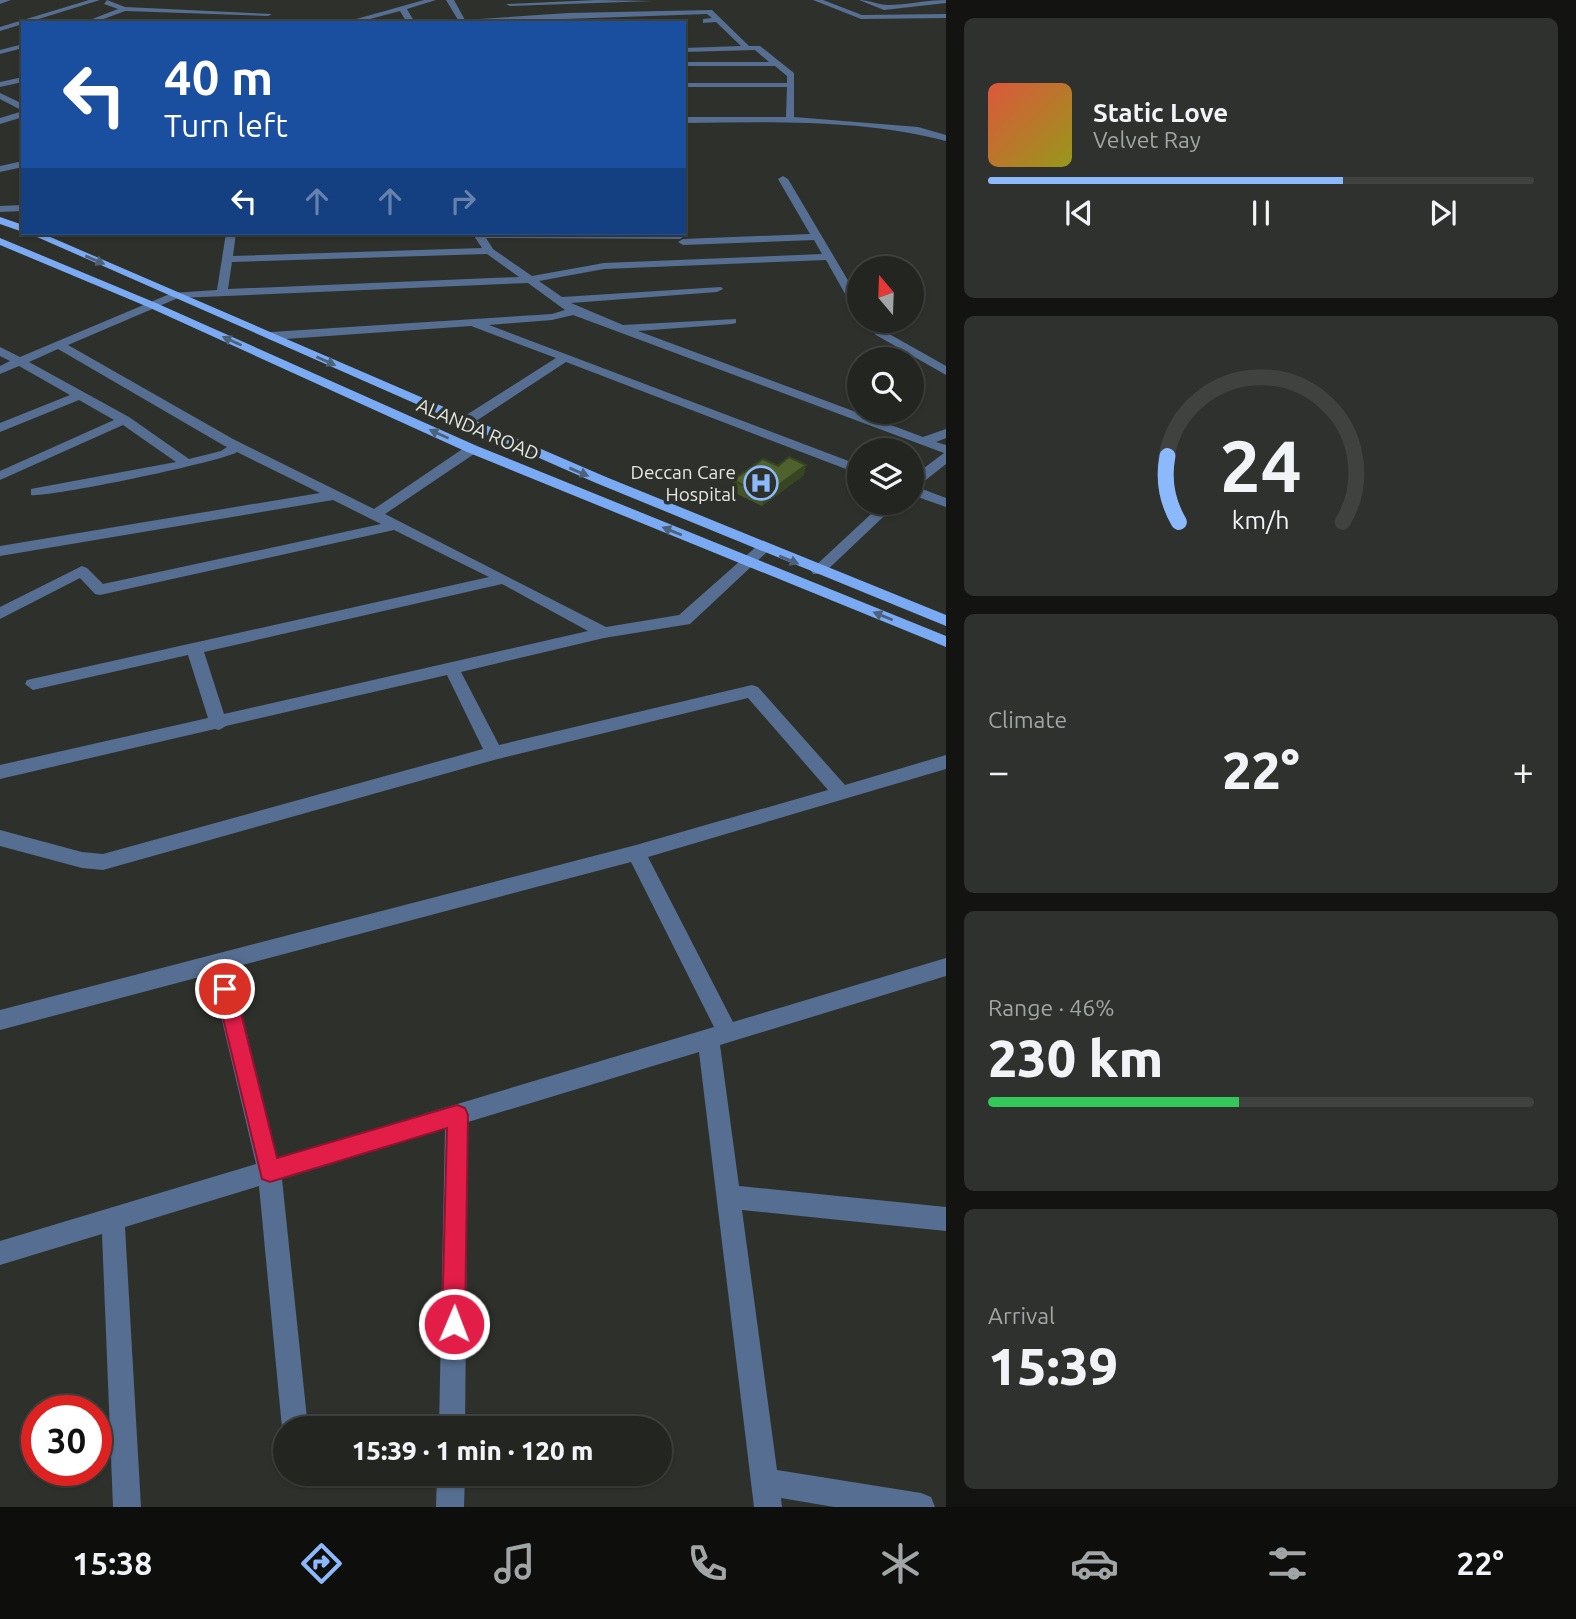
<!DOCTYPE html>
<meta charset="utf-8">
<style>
:root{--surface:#222520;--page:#2e312d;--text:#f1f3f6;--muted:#a2a5a5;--line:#3f423e;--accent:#8cb9fc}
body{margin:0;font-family:Ubuntu,sans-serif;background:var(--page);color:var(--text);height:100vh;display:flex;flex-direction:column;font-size:26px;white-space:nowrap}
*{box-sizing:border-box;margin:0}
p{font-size:23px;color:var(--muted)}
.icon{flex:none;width:38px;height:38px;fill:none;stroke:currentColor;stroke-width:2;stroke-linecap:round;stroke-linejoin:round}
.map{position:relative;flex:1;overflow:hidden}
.side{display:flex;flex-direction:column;gap:18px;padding:18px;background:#131412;width:630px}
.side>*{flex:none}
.top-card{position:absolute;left:21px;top:21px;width:665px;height:214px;border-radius:0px;box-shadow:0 2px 5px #0004,0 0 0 2px var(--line);background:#1a4fa0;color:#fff;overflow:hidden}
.needle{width:46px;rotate:341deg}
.tools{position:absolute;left:847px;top:256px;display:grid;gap:14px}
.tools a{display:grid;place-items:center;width:77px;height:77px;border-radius:50%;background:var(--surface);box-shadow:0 2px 5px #0004,0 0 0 2px var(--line);font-size:35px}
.speed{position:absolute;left:21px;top:1395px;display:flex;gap:14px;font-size:35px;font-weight:700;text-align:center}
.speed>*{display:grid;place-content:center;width:91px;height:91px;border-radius:50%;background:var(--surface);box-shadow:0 2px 5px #0004,0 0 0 2px var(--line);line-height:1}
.speed .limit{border:10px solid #d22;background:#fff;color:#111}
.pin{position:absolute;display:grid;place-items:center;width:60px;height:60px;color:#fff;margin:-30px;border:4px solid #fff;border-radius:50%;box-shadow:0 2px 7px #0007}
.me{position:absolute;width:77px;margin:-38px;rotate:1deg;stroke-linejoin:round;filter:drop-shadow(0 0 5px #0008)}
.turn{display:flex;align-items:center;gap:24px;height:147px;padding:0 28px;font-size:32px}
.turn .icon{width:91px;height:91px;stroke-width:2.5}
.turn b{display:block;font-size:49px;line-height:60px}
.lanes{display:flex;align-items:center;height:66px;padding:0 28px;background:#0003;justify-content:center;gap:35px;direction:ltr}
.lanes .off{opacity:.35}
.big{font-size:52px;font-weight:800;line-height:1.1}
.side .widget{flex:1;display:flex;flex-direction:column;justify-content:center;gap:10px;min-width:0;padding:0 24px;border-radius:10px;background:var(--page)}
.side .dial{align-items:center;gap:0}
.dial svg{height:182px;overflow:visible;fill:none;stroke:var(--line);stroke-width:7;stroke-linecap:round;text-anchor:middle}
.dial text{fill:var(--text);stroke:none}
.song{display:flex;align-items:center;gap:21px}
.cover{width:84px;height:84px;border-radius:10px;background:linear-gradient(135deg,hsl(10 70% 55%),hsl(60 70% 35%))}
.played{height:7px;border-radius:4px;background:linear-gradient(90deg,var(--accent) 65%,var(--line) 65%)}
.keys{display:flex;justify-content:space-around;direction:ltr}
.heat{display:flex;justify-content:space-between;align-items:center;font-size:38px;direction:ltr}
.charge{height:10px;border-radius:5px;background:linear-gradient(90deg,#34c759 46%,var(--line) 0)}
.trip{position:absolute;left:273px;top:1416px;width:399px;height:70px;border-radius:35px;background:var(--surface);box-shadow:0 2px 5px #0004,0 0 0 2px var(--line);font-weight:800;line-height:70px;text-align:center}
.menu{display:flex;height:112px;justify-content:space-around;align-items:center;background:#0e0f0d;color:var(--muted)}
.menu .icon{width:49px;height:49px}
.menu .selected{color:var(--accent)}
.menu b{font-size:32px;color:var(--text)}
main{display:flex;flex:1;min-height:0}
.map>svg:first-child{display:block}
</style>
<main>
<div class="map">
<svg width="946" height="1507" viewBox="0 0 946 1507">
<rect width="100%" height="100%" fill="#2e312b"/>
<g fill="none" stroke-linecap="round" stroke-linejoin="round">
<g fill="#566e91" fill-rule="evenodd">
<polygon points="0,0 11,0 0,4"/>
<polygon points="89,0 100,0 0,31 0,27"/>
<polygon points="107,0 125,7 272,14 268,16 125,11 93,23 82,23 118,9 104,4"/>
<polygon points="424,0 436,0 407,9 415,23 407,23 400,11 355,23 342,23"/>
<path d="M 446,0 L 454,0 L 465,20 L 569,13 L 712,10 L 749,46 L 760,46 L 794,73 L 794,117 L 918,127 L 946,135 L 946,141 C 862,119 771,122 684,123 L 684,117 L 786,117 L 787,87 L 684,87 L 684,83 L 787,83 L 787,76 L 775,66 L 684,66 L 684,62 L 769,62 L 755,50 L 684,52 L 684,48 L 741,46 L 716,22 L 703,23 L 703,19 L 712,18 L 707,14 L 448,23 L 458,20 Z"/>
<polygon points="597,0 653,1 510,6 506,4"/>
<polygon points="813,0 823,0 862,15 946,14 946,18 861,19"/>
<path d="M 859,0 C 870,0 878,5 888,5 C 907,5 926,0 946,0 L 946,3 L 884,10 Z"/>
<polygon points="23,44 23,48 0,54 0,50"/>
<polygon points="23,77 23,82 0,87 0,82"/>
<polygon points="0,93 23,104 23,111 0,99"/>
<polygon points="23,111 23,117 0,124 0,118"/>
<polygon points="23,161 23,167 0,172 0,166"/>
<path d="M 783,176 L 788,179 L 859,299 L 859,311 L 853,308 L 826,260 L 604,269 L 539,281 L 562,297 L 721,287 L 723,289 L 717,292 L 571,303 L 623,325 L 736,319 L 736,323 L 732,324 L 638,331 L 923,437 L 946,429 L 946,438 L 936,442 L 946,445 L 946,464 L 917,487 L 946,498 L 946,507 L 912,495 L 912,477 L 944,453 L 573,315 L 552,320 L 489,325 L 859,465 L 859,474 L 566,362 L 470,425 L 460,425 L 460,419 L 556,358 L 471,326 L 271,340 L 265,336 L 271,332 L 552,314 L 565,310 L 528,283 L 178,298 L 68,345 L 233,439 L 374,509 L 467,446 L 477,446 L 477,452 L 385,514 L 606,627 L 679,615 L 757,546 L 767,546 L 769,549 L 767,552 L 690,624 L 604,638 L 461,672 L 499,745 L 752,685 L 758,687 L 845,785 L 946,755 L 946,769 L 648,857 L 733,1022 L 946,958 L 946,976 L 720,1045 L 739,1186 L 946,1207 L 946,1231 L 742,1210 L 777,1470 L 921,1493 L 931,1497 L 935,1507 L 834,1507 L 781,1498 L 782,1507 L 754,1507 L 699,1052 L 468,1122 L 465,1428 L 439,1428 L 445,1129 L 282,1179 L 308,1428 L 285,1428 L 285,1437 L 282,1428 L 259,1186 L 125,1227 L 141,1507 L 113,1507 L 102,1234 L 0,1265 L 0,1241 L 256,1164 L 211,974 L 0,1030 L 0,1010 L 636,845 L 828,790 L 748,698 L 494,760 L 103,870 L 82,868 L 0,846 L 0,830 L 82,852 L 103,854 L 483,749 L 447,675 L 226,726 L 219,730 L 215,729 L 0,779 L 0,765 L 208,718 L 188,655 L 33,690 L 25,684 L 27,680 L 489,577 L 394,530 L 100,595 L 95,594 L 80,578 L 0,619 L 0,607 L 82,566 L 87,568 L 103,584 L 381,524 L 333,500 L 0,556 L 0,546 L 320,493 L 237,452 C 225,461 47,498 31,495 L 31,489 L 36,488 L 176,462 L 123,425 L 0,480 L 0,471 L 114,420 L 79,400 L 0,432 L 0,423 L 70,395 L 19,366 L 0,374 L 0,366 L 10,361 L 0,356 L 0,347 L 20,357 L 172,293 L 217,290 L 226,233 L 236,233 L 233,256 L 482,248 L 472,233 L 680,233 L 685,236 L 680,239 L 486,238 L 493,249 L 532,276 L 604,263 L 822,254 L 814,240 L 683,245 L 678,242 L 683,239 L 810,234 L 778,179 ZM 487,254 L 519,277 L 228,289 L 232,262 ZM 58,349 L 223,445 L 227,447 L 221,451 L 189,459 L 129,417 L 29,362 ZM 502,584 L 588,631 L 224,714 L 204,652 ZM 631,862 L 714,1027 L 277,1158 L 231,968 Z"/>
<polygon points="23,205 23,211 0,212 0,206"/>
<polygon points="863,320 875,320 884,331 946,366 946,375 876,335"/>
<polygon points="884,502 899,502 823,574 813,574 811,571 813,568"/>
<polygon points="437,1474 465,1474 464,1507 436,1507"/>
</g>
<g fill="#7aaaf3" fill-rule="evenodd">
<polygon points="0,217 23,225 23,232 0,224"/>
<polygon points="28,233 41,233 606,477 946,615 946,626 596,483"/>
<polygon points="0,238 156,303 477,446 946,636 946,647 467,452 148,307 0,245"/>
</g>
</g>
<polygon fill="#445428" points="778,466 804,475 762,506 731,491 733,480"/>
<polygon fill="#374520" points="806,465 804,475 762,506 764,496"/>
<polygon fill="#4f622e" stroke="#374520" stroke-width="2" points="789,457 806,465 764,496 733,480 763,459 778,466"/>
<defs><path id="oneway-solid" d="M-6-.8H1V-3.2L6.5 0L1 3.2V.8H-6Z" transform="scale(1.75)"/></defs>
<g fill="#4c617b">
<use href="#oneway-solid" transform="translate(95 260) rotate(23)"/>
<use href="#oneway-solid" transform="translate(232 341) rotate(-156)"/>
<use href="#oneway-solid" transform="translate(326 361) rotate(24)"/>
<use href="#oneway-solid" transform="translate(439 434) rotate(-156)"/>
<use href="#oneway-solid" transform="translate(579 472) rotate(23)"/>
<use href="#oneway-solid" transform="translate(672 531) rotate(-158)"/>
<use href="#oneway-solid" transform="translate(789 560) rotate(22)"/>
<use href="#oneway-solid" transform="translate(883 616) rotate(-158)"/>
</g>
<polygon fill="#e11d48" stroke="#92132f" stroke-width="2" points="225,980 232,983 235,989 277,1158 457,1105 465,1108 468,1115 465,1324 462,1332 454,1335 446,1332 442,1324 447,1128 270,1182 262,1179 216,989 219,983"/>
<defs>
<symbol id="hospital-ring" viewBox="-11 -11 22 22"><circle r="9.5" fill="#2e312b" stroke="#8cb9fc" stroke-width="1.5"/><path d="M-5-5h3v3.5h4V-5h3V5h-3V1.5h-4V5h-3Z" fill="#8cb9fc"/></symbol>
</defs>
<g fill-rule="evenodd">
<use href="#hospital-ring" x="742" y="464" width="38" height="38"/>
</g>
<g text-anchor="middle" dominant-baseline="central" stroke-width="7" stroke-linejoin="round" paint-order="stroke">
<g font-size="19" fill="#e4e6e2" stroke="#2e312b">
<text transform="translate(478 429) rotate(23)">ALANDA ROAD</text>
</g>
<g font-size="19" fill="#e4e6e2" stroke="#2e312b" text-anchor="end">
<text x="736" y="472">Deccan Care<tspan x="736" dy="22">Hospital</tspan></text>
</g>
</g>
</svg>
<div class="tools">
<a><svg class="needle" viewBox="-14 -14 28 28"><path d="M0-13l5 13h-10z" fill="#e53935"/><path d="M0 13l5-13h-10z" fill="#a2a5a5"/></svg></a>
<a><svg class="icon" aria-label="search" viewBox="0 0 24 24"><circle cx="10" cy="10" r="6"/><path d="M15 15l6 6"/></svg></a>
<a><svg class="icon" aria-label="layers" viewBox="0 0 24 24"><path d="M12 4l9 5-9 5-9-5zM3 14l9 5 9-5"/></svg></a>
</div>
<div class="speed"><div class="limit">30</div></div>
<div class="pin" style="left:225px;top:989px;background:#d93025"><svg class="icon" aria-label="arrive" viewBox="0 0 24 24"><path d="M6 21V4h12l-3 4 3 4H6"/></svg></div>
<svg class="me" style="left:454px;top:1324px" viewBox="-20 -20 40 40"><circle r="17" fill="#e11d48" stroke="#fff" stroke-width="3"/><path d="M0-11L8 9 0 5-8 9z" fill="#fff"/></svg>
<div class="trip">15:39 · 1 min · 120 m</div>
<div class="top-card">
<div class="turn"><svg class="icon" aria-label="left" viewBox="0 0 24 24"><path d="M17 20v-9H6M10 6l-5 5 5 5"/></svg><div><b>40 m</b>Turn left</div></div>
<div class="lanes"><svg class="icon" aria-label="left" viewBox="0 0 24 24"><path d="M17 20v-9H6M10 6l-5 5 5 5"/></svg><svg class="icon off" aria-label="ahead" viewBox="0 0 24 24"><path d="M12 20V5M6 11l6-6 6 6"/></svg><svg class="icon off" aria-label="ahead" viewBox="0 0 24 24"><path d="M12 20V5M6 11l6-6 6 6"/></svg><svg class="icon off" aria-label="right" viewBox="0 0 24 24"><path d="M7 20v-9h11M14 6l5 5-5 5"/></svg></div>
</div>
</div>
<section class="side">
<div class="widget">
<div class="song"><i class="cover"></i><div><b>Static Love</b><p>Velvet Ray</p></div></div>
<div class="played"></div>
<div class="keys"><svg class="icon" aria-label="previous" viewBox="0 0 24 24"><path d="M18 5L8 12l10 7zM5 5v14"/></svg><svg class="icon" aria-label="pause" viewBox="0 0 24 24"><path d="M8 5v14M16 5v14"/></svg><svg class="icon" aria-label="next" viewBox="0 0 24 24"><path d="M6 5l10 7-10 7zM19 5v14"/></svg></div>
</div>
<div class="widget dial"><svg viewBox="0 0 100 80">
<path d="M14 69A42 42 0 1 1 86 69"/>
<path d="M14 69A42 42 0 0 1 9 40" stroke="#8cb9fc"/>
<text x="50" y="56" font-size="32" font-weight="700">24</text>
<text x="50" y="72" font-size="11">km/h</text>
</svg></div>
<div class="widget"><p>Climate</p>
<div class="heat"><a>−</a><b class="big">22°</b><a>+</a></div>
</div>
<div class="widget"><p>Range · 46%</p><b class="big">230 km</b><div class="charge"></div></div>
<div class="widget"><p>Arrival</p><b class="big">15:39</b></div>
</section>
</main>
<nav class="menu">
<b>15:38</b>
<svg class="icon selected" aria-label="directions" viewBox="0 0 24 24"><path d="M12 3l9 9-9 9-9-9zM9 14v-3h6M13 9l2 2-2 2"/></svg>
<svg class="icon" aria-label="music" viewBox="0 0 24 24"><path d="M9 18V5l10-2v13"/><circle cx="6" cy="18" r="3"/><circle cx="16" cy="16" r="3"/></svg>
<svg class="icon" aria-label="phone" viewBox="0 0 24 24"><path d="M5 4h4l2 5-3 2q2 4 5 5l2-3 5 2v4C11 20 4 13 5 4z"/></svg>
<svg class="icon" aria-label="climate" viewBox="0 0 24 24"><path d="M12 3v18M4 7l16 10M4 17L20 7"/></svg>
<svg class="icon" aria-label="car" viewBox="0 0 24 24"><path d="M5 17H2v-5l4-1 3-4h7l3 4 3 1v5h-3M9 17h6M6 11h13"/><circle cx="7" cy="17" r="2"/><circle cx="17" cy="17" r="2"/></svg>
<svg class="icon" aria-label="filters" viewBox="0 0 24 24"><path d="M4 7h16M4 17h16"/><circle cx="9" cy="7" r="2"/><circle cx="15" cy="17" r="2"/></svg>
<b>22°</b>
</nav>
